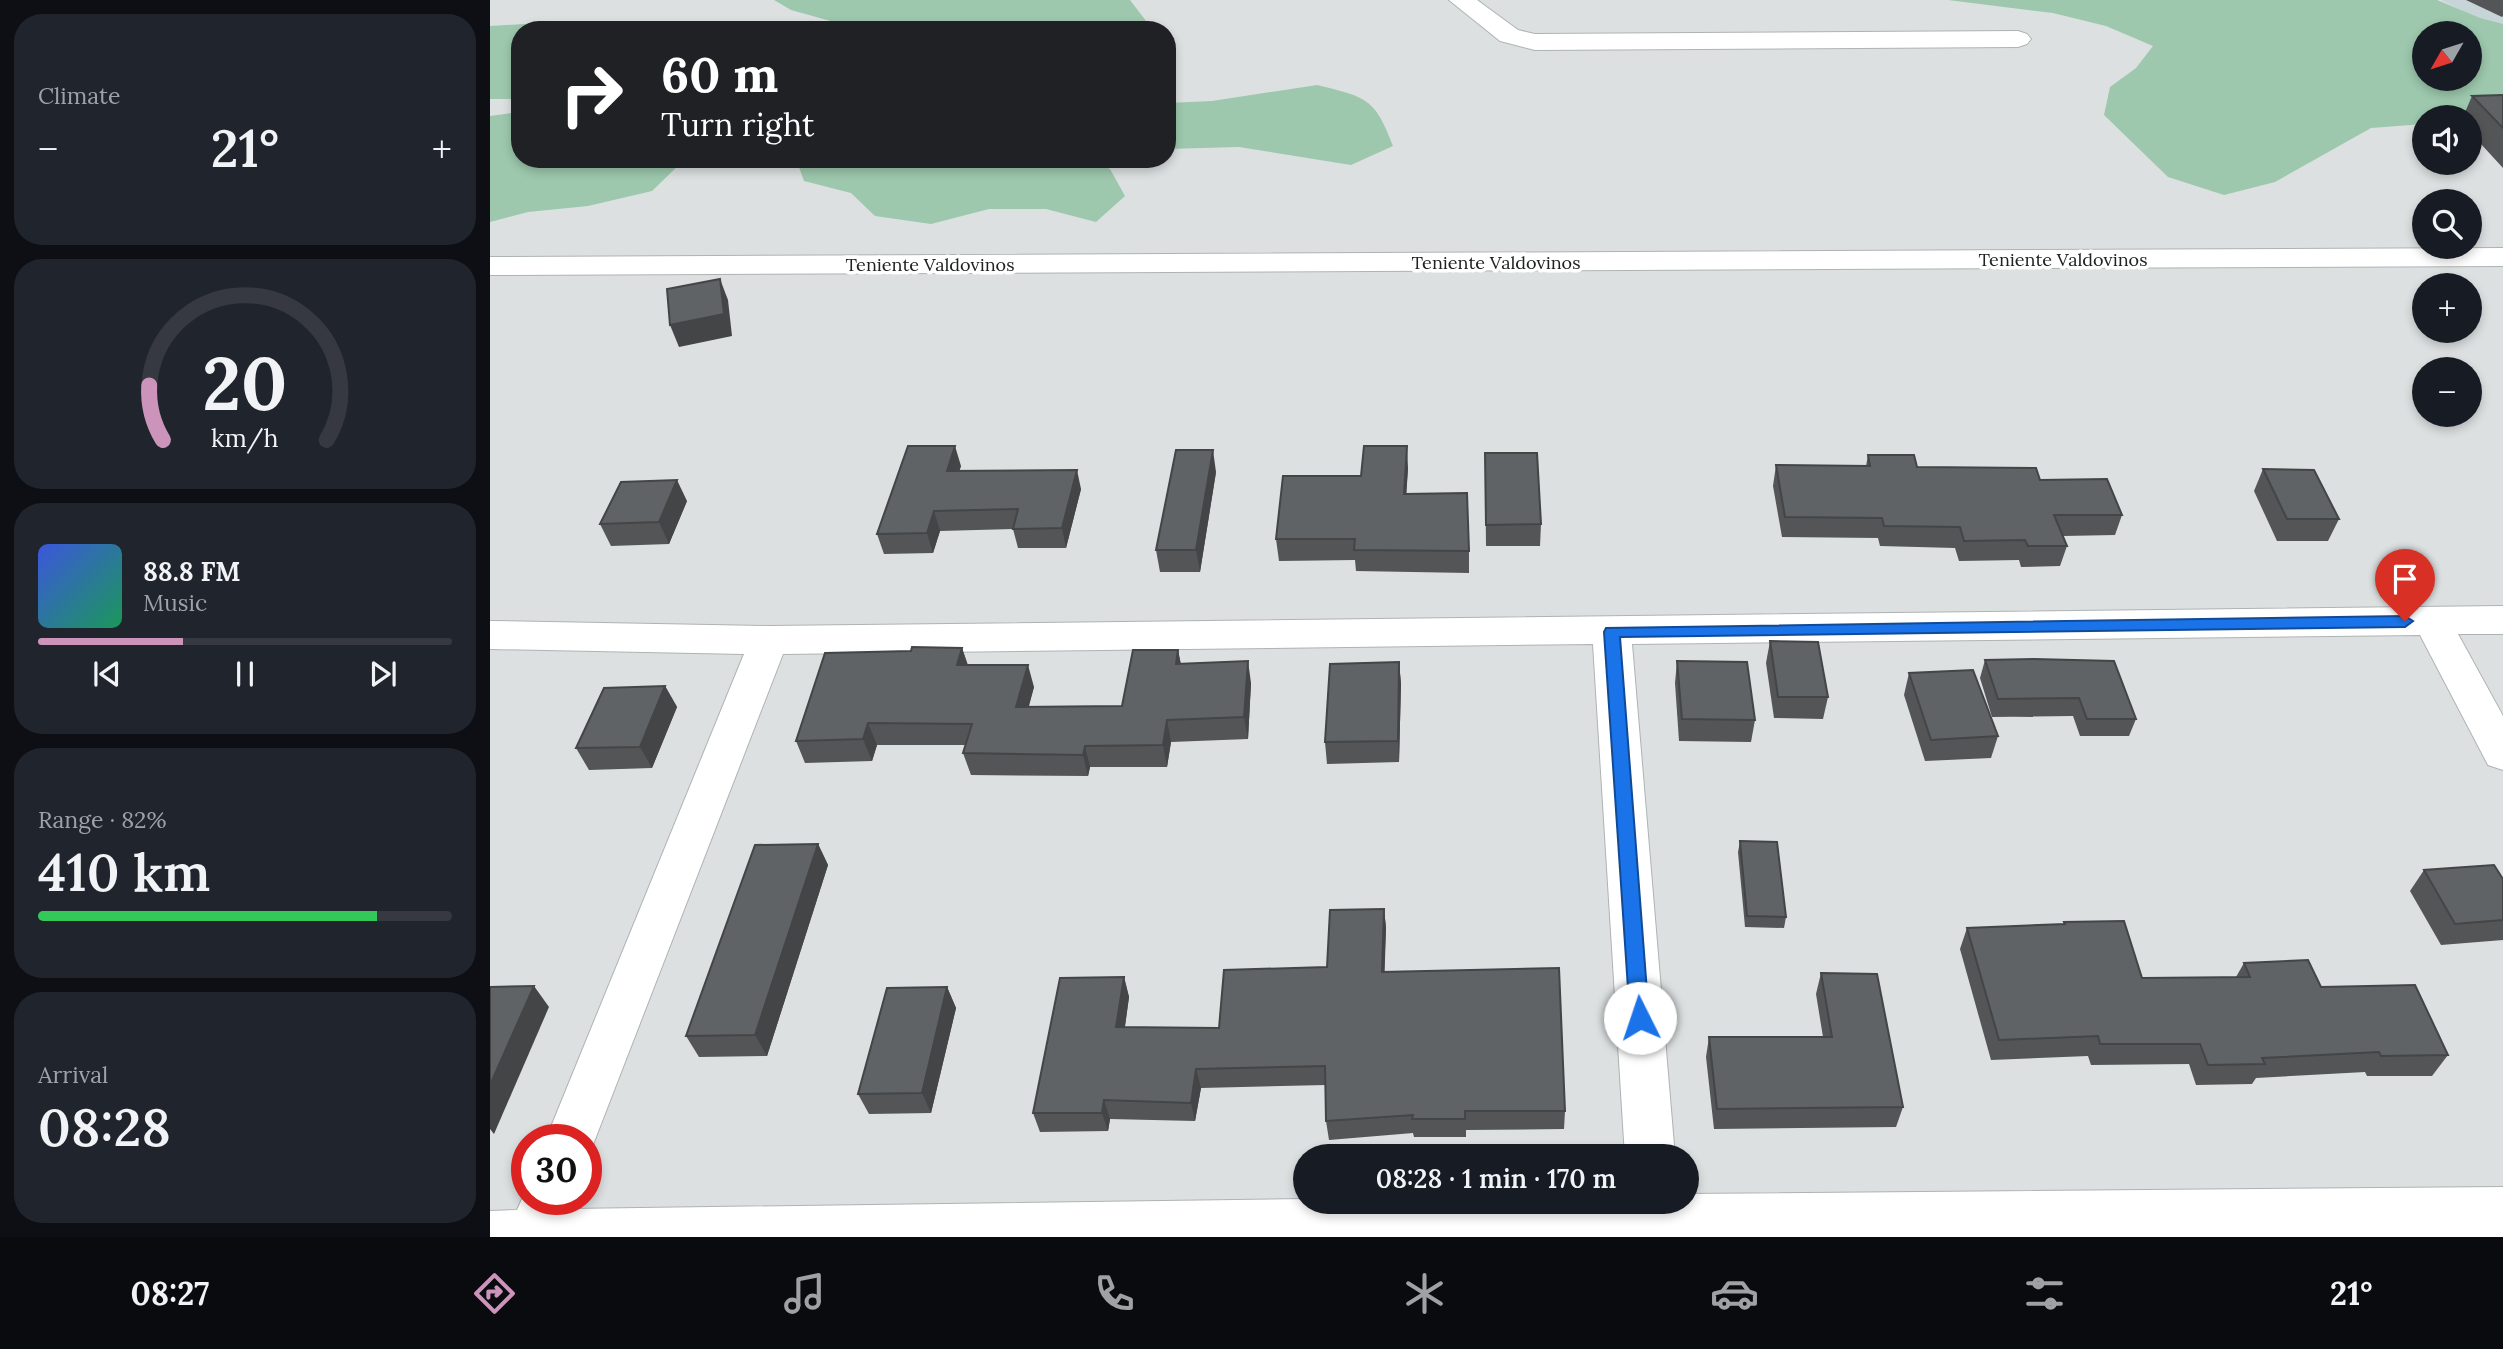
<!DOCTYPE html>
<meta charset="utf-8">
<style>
:root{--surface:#171b24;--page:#20242c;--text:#f1f3f6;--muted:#9ea1a6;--line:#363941;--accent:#cd94bb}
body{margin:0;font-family:Lora,serif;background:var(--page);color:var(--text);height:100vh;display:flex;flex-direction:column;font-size:26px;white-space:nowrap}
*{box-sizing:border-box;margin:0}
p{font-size:23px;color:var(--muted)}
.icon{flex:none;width:38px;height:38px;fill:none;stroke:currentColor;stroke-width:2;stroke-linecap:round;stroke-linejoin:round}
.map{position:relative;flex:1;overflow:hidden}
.sheet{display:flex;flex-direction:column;gap:14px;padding:14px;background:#0d0f14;width:490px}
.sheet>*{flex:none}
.banner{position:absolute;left:21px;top:21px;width:665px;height:147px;border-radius:28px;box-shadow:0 4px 10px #0003;background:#202124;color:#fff;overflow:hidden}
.needle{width:46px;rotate:231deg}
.tools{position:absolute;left:1922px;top:21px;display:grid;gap:14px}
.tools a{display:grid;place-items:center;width:70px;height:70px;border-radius:50%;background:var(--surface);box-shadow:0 4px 10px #0003;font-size:35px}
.speed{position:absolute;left:21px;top:1124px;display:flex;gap:14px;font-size:35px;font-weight:700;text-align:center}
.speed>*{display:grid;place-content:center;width:91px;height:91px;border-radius:50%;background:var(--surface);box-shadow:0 4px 10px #0003;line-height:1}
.speed .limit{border:10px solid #d22;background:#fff;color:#111}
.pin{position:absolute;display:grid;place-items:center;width:60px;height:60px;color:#fff;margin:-72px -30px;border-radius:50% 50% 50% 0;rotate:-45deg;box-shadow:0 0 7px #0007}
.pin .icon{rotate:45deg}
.me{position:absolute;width:77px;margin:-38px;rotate:356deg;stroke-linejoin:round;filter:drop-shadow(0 0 5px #0008)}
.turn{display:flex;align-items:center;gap:24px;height:147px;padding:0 35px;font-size:32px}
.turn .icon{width:91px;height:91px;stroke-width:2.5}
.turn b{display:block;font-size:49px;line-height:60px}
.big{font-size:52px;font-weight:600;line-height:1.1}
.sheet .widget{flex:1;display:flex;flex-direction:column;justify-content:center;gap:10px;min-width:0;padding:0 24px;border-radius:28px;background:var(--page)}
.sheet .dial{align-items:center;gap:0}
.dial svg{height:182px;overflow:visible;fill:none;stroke:var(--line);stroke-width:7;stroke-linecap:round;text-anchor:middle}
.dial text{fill:var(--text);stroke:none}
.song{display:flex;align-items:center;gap:21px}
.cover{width:84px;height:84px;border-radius:10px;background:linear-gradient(135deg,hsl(230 70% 55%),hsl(150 70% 35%))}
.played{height:7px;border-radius:4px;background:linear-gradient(90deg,var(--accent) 35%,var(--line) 35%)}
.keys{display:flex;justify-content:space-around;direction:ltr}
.heat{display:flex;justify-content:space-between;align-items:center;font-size:38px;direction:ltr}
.charge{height:10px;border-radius:5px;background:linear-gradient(90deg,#34c759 82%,var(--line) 0)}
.trip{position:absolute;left:803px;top:1144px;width:406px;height:70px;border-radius:35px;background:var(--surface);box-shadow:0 4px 10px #0003;font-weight:600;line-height:70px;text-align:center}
.tabs{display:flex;height:112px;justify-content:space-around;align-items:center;background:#090b0e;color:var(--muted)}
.tabs .icon{width:49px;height:49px}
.tabs .current{color:var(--accent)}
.tabs b{font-size:32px;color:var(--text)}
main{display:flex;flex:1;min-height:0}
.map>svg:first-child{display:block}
</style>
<main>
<section class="sheet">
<div class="widget"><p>Climate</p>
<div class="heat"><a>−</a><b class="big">21°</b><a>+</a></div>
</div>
<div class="widget dial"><svg viewBox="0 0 100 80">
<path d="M14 69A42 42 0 1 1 86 69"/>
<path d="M14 69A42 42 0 0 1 8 45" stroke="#cd94bb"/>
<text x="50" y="56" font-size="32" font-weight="700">20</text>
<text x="50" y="72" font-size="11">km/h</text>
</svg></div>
<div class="widget">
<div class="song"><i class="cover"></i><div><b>88.8 FM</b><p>Music</p></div></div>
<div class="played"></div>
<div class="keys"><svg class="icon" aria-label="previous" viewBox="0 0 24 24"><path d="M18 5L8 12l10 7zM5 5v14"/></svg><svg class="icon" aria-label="pause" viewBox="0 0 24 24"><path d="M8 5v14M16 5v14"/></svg><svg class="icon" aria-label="next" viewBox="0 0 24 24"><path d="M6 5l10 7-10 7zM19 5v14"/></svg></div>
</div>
<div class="widget"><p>Range · 82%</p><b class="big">410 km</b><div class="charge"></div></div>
<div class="widget"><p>Arrival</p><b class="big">08:28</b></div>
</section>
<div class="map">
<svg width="2013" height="1237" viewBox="0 0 2013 1237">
<rect width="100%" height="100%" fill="#dce0e1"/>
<polygon fill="#c8d5d8" points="1951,0 2013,0 2013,32"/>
<g fill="#9dc8ad" fill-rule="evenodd">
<polygon points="284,0 640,0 663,30 356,30 355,25 301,10"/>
<path d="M 1458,0 L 1947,0 L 1990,18 L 2013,24 L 2013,115 C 1986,114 1961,117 1934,117 L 1934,124 L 1881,128 L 1785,182 L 1734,195 L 1678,177 L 1614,115 L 1620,87 L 1646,68 L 1663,46 L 1616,26 L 1563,13 ZM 1934,33 L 1979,33 L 1979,79 L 1934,79 Z"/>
<polygon points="83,21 95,30 30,30 30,99 0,99 0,26"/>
<path d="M 827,85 C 875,97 885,97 903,146 L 861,165 L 749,147 L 677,149 L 677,103 L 722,101 Z"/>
<polygon points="30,112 30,159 189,159 192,162 162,191 98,206 38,212 0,222 0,116"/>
<polygon points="306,159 598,159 620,169 635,196 606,222 556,209 499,209 441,224 385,216 361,193 314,181"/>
</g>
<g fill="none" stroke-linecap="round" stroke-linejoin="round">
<defs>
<g id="street">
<polygon points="959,0 987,0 1028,30 1045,34 1528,31 1537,34 1541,39 1537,44 1528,47 1045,50 1010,41"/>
<polygon points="2013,248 2013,266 0,275 0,257"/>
<polygon points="2013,606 2013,634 1968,634 2013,716 2013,770 1998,765 1930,635 1142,644 1185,1157 1135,1157 1103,644 293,654 99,1155 96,1156 96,1139 56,1139 254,654 0,649 0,621 279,626"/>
<polygon points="2013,1187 2013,1237 0,1237 0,1211 27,1210 37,1188 37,1199 84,1199 80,1209 816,1199 816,1202 1197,1202 1197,1194"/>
</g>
</defs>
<use href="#street" stroke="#aeb3b4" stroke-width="2"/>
<use href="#street" fill="#fff" fill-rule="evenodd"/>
</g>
<g fill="#535557">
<polygon points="1976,0 2013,0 2013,16 2012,17"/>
<polygon points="2013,95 2013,168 1979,131 1979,117 1973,117 1982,96"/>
<polygon points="995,453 1051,524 1050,546 996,546"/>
<polygon points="1378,455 1427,467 1550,480 1632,515 1625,535 1573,536 1577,546 1570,566 1531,567 1529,560 1469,561 1465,548 1390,546 1388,538 1292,537 1283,486 1286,465 1376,466"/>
<polygon points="471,466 469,471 591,489 576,548 528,548 523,529 450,531 443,553 394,554 387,534"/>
<polygon points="918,468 916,494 979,551 979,573 866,571 865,560 789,561 786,539 871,476"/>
<polygon points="1773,469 1849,519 1838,541 1787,541 1764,491"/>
<polygon points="726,472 710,572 670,572 666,550"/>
<polygon points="197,501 179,544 121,546 110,524"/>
<polygon points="1280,641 1338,697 1333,719 1284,718 1276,663"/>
<polygon points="472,648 478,665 544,687 538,707 632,706 688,650 691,664 761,683 758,739 681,742 677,767 600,767 598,776 481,775 473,753 476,745 387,745 382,761 315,763 306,741 421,651"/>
<polygon points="1495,660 1646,719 1639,736 1590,736 1583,716 1502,717 1490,678"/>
<polygon points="1187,661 1265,720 1261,742 1189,741 1185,683"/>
<polygon points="909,662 911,684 909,762 837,764 835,742"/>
<polygon points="1419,673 1508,736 1501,758 1435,761 1414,695"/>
<polygon points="175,686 187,707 162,768 99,770 86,748"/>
<polygon points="1250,841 1296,917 1294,928 1255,927 1248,852"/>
<polygon points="328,844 338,865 277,1056 209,1057 196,1036"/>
<polygon points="1934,870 2013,879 2013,940 1951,945 1920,891"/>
<polygon points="894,909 896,928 894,972 1075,1111 1074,1129 976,1130 976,1137 924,1137 923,1133 839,1140 836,1121 836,1085 711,1088 705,1121 620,1119 618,1131 550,1132 543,1113 634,977 639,997 635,1027 729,1028 837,967"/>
<polygon points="1574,922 1652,978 1746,977 1754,963 1831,987 1958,1055 1942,1076 1877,1076 1875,1072 1766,1078 1762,1084 1706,1085 1699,1064 1601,1065 1598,1056 1501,1060 1470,949 1477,928 1573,925"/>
<polygon points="1331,973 1413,1107 1406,1127 1224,1129 1216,1057 1219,1037 1333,1037 1326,994"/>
<polygon points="457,987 466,1008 441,1113 379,1114 368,1094"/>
</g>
<g fill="#434547">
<polygon points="230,279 238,300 242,336 189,347 180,325"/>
<polygon points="465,446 471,466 463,490 457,471"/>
<polygon points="917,446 918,468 915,516 914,494"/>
<polygon points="723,450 726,472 710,572 706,550"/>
<polygon points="587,470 591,489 576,548 572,528"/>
<polygon points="187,480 197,501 179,544 169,522"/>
<polygon points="444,511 450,531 443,553 437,533"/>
<polygon points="472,648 479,670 467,665"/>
<polygon points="688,650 692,672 686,664"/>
<polygon points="758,661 761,683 758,739 754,717"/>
<polygon points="909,662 911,684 909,762 908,741"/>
<polygon points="538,665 544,687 533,729 526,707"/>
<polygon points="175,686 187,707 162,768 150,747"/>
<polygon points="677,720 681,742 677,767 673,745"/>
<polygon points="378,723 387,745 382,761 373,739"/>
<polygon points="595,746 600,767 598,776 593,755"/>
<polygon points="328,844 338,865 277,1056 265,1035"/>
<polygon points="894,909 896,928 894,991 892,972"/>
<polygon points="634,977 639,997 632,1046 626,1027"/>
<polygon points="44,986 59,1007 4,1134 0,1129 0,1085"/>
<polygon points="457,987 466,1008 441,1113 432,1093"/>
<polygon points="706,1069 711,1088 705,1121 701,1103"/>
<polygon points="614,1100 620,1119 618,1131 612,1113"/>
</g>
<g fill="#606365" stroke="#434547" stroke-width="2">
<polygon points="2013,95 2013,128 1982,96"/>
<polygon points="230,279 234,314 180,325 177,289"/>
<polygon points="418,446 465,446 457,471 587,470 572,528 523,529 528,509 444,511 437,533 387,534"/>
<polygon points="874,446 917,446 914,494 977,493 979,551 864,550 865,539 786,539 793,476 871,476"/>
<polygon points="686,450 723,450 706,550 666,550"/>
<polygon points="995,453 1047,453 1051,524 996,525"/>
<polygon points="1378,455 1424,455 1427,467 1546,468 1550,480 1617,479 1632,515 1564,515 1577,546 1538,546 1535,540 1474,541 1470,527 1394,526 1392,518 1295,517 1286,465 1380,466"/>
<polygon points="1773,469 1824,470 1849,519 1797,519"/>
<polygon points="187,480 169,522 110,524 131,482"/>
<polygon points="1280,641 1328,642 1338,697 1288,697"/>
<polygon points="422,647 472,648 467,665 538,665 526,707 632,706 643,650 688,650 686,664 758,661 754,717 677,720 673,745 595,746 593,755 473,753 482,724 378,723 373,739 306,741 335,653 421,651"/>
<polygon points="1544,659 1624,661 1646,719 1597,719 1589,698 1508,699 1495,660"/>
<polygon points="1187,661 1257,662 1265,720 1192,719"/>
<polygon points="909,662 908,741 835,742 840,664"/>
<polygon points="1483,670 1508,736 1441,740 1419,673"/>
<polygon points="175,686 150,747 86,748 114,688"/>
<polygon points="1250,841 1287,842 1296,917 1257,916"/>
<polygon points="328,844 265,1035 196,1036 265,845"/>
<polygon points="2004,865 2013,879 2013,920 1965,924 1934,870"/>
<polygon points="894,909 892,972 1069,968 1075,1111 975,1111 975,1119 922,1119 923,1115 836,1121 835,1066 706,1069 701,1103 614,1100 612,1113 543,1113 570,978 634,977 626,1027 729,1028 734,970 837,967 840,910"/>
<polygon points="1634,921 1652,978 1760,977 1754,963 1818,960 1831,987 1925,985 1958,1055 1891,1056 1889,1052 1772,1058 1775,1064 1718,1065 1710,1044 1610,1044 1608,1036 1509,1040 1477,928 1575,924 1574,922"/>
<polygon points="1331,973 1387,974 1413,1107 1227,1109 1219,1037 1342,1037"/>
<polygon points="44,986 0,1085 0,987"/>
<polygon points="457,987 432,1093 368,1094 397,988"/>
</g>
<polygon fill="#1a73e8" stroke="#114b97" stroke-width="2" points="1915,616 1923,621 1915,627 1130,637 1159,1018 1157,1025 1150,1027 1143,1025 1140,1018 1114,632 1116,628"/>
<g text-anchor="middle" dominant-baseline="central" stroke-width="7" stroke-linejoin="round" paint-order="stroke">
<g font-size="18" fill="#202222" stroke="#fff">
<text x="1573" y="259">Teniente Valdovinos</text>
<text x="1006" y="262">Teniente Valdovinos</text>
<text x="440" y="264">Teniente Valdovinos</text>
</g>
</g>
</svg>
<div class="tools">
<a><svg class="needle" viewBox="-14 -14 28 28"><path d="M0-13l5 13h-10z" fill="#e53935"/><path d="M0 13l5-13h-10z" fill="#9ea1a6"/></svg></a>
<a><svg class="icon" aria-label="sound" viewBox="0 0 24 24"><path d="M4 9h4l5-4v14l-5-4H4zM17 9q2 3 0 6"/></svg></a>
<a><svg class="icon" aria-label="search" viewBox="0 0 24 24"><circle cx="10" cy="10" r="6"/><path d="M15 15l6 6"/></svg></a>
<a>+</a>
<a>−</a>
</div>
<div class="speed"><div class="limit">30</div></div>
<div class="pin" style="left:1915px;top:621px;background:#d93025"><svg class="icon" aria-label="arrive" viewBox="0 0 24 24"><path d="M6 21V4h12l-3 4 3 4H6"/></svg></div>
<svg class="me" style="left:1150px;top:1018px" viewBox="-20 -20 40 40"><circle r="19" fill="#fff"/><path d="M0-13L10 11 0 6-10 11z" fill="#1a73e8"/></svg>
<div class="trip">08:28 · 1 min · 170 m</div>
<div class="banner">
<div class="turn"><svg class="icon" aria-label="right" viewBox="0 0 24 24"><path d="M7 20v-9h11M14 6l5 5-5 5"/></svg><div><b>60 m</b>Turn right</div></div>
</div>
</div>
</main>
<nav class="tabs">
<b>08:27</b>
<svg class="icon current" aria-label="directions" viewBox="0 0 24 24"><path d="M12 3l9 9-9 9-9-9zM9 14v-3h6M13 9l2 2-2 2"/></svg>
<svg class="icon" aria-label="music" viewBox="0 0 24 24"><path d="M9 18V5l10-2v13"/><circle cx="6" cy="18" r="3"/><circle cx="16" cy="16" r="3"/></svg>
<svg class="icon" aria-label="phone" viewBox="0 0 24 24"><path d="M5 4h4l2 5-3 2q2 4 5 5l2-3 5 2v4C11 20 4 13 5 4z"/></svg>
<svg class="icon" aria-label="climate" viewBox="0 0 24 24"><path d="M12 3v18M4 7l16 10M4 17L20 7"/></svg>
<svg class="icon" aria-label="car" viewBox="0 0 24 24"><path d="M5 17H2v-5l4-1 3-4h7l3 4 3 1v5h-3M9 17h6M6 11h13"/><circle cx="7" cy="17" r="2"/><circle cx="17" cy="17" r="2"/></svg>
<svg class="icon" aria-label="filters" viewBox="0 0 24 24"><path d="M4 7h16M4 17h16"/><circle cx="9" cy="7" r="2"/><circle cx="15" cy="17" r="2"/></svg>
<b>21°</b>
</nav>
